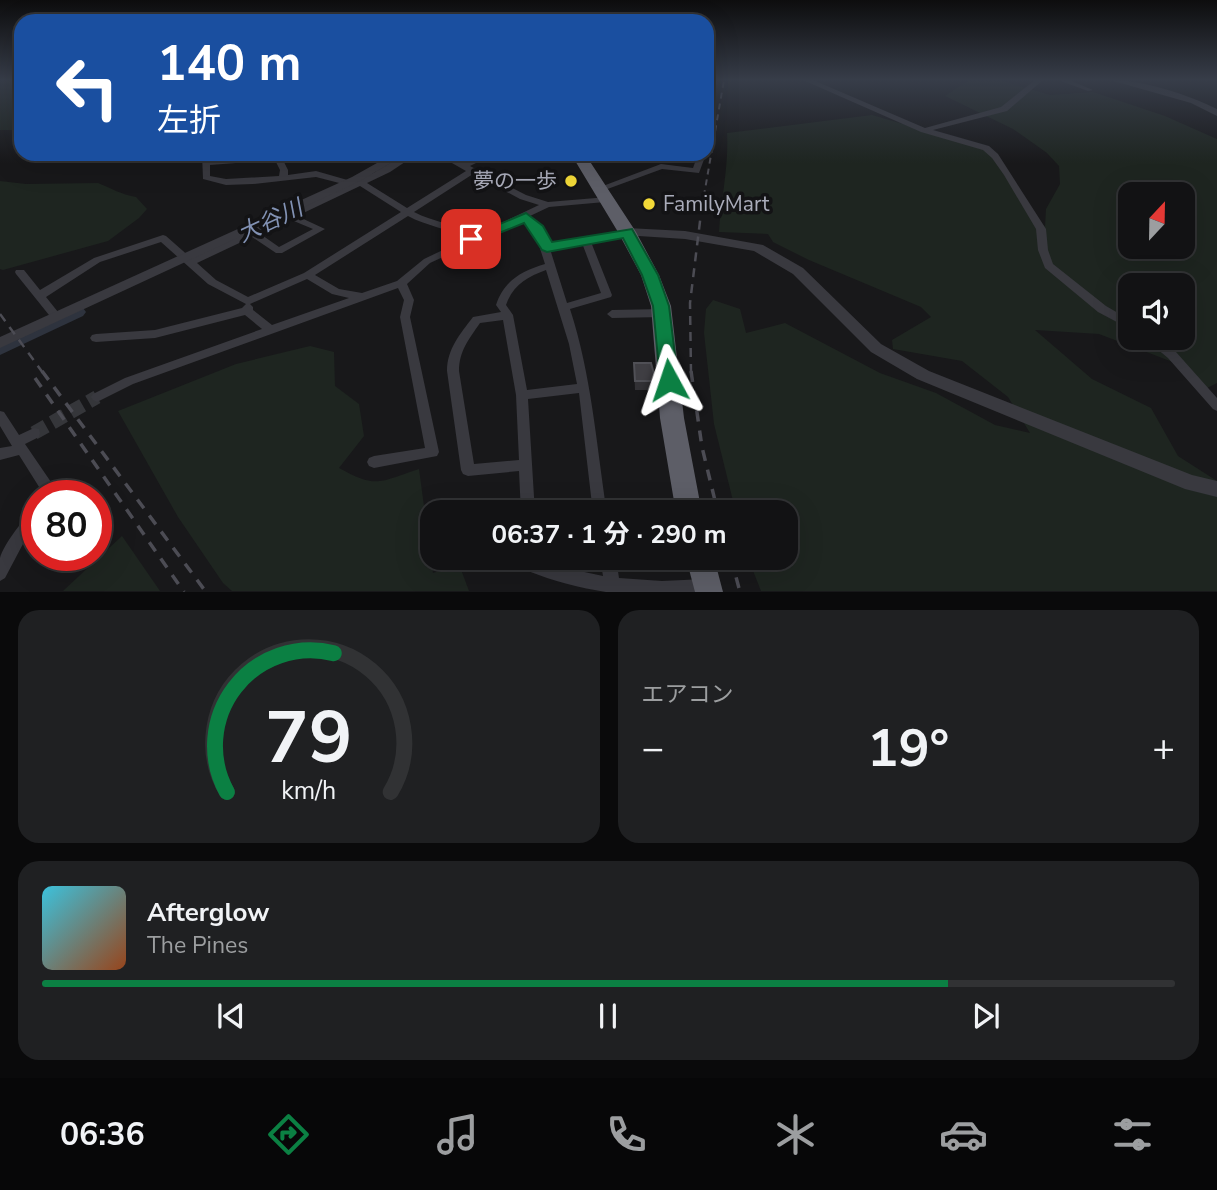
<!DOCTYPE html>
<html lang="ja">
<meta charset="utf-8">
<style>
:root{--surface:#121214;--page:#1f2022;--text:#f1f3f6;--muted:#9c9ea0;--line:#313234;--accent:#0b8043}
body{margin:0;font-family:"Nunito Sans","Noto Sans JP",sans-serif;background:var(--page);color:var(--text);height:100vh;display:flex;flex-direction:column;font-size:26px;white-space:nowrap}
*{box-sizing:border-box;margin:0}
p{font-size:23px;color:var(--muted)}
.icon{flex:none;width:38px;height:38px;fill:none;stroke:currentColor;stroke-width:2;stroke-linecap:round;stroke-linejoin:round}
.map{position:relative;height:592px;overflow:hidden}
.panel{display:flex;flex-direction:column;gap:18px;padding:18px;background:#0a0a0b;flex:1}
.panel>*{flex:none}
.guide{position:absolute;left:14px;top:14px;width:700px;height:147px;border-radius:21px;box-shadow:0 7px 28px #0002,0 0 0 2px var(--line);background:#1a4fa0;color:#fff;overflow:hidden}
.needle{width:46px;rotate:22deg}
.controls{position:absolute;left:1118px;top:182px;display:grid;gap:14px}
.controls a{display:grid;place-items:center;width:77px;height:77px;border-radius:14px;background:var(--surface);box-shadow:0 7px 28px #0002,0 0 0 2px var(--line);font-size:35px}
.speed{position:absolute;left:21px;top:480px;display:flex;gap:14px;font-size:35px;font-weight:700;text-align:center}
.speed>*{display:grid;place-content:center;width:91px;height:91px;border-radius:50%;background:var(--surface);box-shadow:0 7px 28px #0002,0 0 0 2px var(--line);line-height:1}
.speed .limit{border:10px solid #d22;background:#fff;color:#111}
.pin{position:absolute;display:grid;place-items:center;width:60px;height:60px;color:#fff;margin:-30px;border-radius:14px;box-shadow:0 4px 10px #0006}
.me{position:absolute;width:77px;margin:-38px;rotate:355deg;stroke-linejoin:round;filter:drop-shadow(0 0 5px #0008)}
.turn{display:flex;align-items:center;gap:24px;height:147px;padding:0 28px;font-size:32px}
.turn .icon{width:91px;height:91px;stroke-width:2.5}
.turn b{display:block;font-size:49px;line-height:60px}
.big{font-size:52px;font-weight:700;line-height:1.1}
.panel .widget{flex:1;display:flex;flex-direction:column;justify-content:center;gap:10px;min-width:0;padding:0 24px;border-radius:21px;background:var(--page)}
.panel .dial{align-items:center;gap:0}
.dial svg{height:182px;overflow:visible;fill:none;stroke:var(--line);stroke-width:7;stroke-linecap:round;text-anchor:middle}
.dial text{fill:var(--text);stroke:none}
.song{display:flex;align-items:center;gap:21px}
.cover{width:84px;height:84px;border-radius:10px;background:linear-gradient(135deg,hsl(190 70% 55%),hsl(20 70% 35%))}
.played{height:7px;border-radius:4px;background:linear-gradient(90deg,var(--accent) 80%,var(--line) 80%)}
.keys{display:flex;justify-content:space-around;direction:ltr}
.heat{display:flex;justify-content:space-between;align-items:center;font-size:38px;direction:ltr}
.panel .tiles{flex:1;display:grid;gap:18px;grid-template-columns:1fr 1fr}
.widget:last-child{grid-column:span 2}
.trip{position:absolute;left:420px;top:500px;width:378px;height:70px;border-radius:21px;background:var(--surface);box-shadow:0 7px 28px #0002,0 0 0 2px var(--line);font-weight:700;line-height:70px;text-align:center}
.tab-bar{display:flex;height:112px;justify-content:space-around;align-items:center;background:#070708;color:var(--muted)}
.tab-bar .icon{width:49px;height:49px}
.tab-bar .current{color:var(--accent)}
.tab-bar b{font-size:32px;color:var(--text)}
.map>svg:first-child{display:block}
</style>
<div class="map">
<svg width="1217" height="592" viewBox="0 0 1217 592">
<rect width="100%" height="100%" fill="#18181a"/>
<g fill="#1e2520" fill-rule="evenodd">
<polygon points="0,80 21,80 21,136 12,130 0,130"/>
<path d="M 969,80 L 999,80 L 1050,95 L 1093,92 L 1165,116 L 1217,139 L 1217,383 L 1203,390 L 1178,364 L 1099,334 L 1035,330 L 1092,379 L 1151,408 L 1178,456 L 1217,481 L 1217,591 L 761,591 L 748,558 L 786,558 L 786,513 L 736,513 L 714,424 L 704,333 L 706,309 L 713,300 L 740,309 L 746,333 L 785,323 L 880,373 L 936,393 L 995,425 L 1030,433 L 1008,397 L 962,361 L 893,349 L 892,340 L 931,317 L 921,307 L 809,260 L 773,242 L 768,234 L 719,232 C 721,198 729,166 727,133 L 872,115 L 986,148 L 1045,227 L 1046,209 L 1060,184 L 1059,166 L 1047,153 L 1013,129 L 945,96 ZM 1130,194 L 1183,194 L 1183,247 L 1130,247 ZM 1130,285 L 1183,285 L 1183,338 L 1130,338 Z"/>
<path d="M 0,181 L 26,184 L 98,183 C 113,189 120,194 136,197 L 147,209 L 139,218 L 108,241 L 3,270 L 0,269 Z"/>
<path d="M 310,346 L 334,352 L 335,386 L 359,404 L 364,436 L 339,468 C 377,489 379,482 419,469 L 433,573 L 459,564 L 469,591 L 232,591 L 223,583 L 178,517 L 118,411 L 236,364 Z"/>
<polygon points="122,536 160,591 63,591"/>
</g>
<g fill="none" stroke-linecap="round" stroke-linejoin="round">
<g fill="#2e333e" fill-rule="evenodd">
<polygon points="398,154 414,154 386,173 376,173 376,167"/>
<polygon points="77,306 83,308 86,312 83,316 0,355 0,340"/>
</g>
<polyline stroke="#35363a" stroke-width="14" stroke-dasharray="14 7" stroke-linecap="butt" points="34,433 97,397"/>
<g fill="#39393f" fill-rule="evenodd">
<polygon points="711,80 717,80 711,113 707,115 707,96"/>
<polygon points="803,80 813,80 925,128 1001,107 1035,80 1043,80 1007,111 933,130 989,146 998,154 1046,229 1048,250 1053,264 1106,306 1130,320 1130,329 1098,312 1045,268 1038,250 1036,229 1004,175 992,158 983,150 921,132"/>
<polygon points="1058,80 1069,80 1093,90 1088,91"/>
<polygon points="171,154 201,154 197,156 154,160 150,158 154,156"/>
<path d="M 202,154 L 210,154 L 210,160 L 304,154 L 303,156 L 283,160 L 288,170 L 288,175 L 316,171 L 351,181 L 352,183 L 354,182 L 353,180 L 354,178 C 377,178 394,154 417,154 L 390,172 L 367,183 L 407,208 L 466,171 L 436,154 L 446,154 L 463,163 L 483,154 L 494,154 L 470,166 L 526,195 L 548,202 L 608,197 L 609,199 L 605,202 L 549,207 L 530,216 L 542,230 L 549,244 L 627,229 L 632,232 L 627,235 L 591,242 L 612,295 L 611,297 L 570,309 C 592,377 596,443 607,513 L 593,513 L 579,393 L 528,399 L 535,513 L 521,513 L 519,471 L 468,476 L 463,474 L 461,470 L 447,371 C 447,349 460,334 473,317 L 501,312 L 496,305 C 504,281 521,271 545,264 L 536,236 L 523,220 L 430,263 L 407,284 L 414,300 L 410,317 L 439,452 L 437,456 L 374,468 L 369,466 L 367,462 L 369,458 L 374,456 L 425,448 L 400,317 L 404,300 L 398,288 L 133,384 L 97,402 L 93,400 L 91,397 L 93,394 L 125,378 L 262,329 L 245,315 L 155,338 L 96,342 L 92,341 L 90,338 L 92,335 L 96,334 L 155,330 L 242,308 L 246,304 L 208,284 L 161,242 L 100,262 L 46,297 L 62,317 L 57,321 L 53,320 L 16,274 L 15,272 L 16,270 L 24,270 L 40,290 L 94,258 L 163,235 L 166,236 L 191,258 L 347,185 L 316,177 L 253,184 L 226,185 L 203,179 ZM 275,160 L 280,170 L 279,176 L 226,179 L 210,176 L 210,165 ZM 473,174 L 520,199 L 539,205 L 474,236 C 456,224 433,222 414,212 ZM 360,186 L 401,212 L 304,273 L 248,297 L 216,280 L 197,263 L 252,237 L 276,253 L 282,253 L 325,229 L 297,216 ZM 408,216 C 426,226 448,228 466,239 L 424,259 L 397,281 L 362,293 L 339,289 L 315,275 ZM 289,219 L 313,229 L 279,247 L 259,233 ZM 582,243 L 601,293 L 567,303 L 550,249 ZM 546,270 L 569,344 L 577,384 L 527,390 L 513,315 L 506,305 C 513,285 527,277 546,270 ZM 307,279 L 332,294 L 349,298 L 272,325 L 253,310 L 253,307 L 250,304 ZM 503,320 L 516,395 L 519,460 L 474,464 L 459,371 C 459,351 469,339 480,323 Z"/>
<polygon points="698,154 706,154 699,173 662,169 602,191 599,192 595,189 661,164 693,168"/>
<polygon points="663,309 668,313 663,317 612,318 607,314 612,310"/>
<polygon points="1144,338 1157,338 1176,352 1217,398 1217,411 1213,409 1168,358"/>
<polygon points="0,411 4,412 19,435 34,428 39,429 40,433 39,437 25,444 53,485 55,489 53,495 39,495 41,490 19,455 0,460 0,448 12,446 0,426"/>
<path d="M 37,509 L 37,526 L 24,542 L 5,578 L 0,581 C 0,574 0,564 0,558 C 3,546 26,513 37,509 Z"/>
<path d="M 524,558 L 539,558 L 539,561 L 575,570 L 603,576 L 600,558 L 616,558 L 619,578 L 662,581 L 705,579 L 711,582 L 713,587 L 711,592 L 606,592 C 580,588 553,581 528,571 Z"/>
</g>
<g fill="#39393f" fill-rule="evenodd">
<path d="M 1110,80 C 1143,80 1187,94 1217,109 L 1217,116 L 1191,103 Z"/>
<polygon points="393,154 406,154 360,181 0,348 0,337 352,177"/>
<polygon points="627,228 685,231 763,245 803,268 881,344 929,371 1192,475 1217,481 1217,497 1185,489 917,379 871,352 793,274 754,251 685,239 623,235 621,232"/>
</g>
<g fill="#5d5e67" fill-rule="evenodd">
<polygon points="571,154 585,154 636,232 659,275 671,306 684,418 702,513 676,513 660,418 651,306 641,275 618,232"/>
<polygon points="686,558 714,558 723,592 695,592"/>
</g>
<polyline stroke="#4c4c54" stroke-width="2" stroke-dasharray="6 5" stroke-linecap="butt" points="702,207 724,80"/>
<g stroke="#4c4c54" stroke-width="2.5" stroke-dasharray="9 7" stroke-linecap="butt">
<polyline points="0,314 43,373"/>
<polyline points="691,373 690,303 702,205"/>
</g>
<g stroke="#4c4c54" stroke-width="3.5" stroke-dasharray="11 9" stroke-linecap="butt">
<polyline points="42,371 206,592"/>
<polyline points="691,371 702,447 718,513"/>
<polyline points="35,378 184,592"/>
<polyline points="731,558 740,592"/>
</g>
</g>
<g fill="#323135">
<polygon points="634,363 656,381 655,390 635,390"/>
<polygon points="622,558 662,558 622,562"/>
</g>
<g fill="#3f3e43" stroke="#505056" stroke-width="2">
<polygon points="634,363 651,363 656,381 635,381"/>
<polygon points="658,508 659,513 617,513"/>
</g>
<linearGradient id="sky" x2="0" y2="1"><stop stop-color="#0d0d0e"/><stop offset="0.49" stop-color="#373d49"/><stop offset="1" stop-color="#373d49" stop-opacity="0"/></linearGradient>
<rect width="1217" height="163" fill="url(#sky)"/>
<polygon fill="#0b8043" stroke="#07532c" stroke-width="2" points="526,213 543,226 552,242 632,229 658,275 669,306 678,380 675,384 662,384 660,380 653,306 642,275 623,238 547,252 542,250 524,223 477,242 471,243 464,239"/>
<g fill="#f2d938" stroke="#131315" stroke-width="2.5">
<circle cx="571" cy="181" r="7"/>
<circle cx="649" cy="204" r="7"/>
</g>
<g text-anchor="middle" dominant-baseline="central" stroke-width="7" stroke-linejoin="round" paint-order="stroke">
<g font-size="21" fill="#aaacba" stroke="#131315" text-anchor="end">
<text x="557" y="181">夢の一歩</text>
<text x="663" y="204" text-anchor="start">FamilyMart</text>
</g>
<g font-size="23" font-style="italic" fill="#8292b4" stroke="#131315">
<text transform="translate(270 221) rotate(-25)">大谷川</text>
</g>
</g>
</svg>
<div class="controls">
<a><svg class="needle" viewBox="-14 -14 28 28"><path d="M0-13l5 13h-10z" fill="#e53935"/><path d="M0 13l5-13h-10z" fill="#9c9ea0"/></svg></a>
<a><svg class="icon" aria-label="sound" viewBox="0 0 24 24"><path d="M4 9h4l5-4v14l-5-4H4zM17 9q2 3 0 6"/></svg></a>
</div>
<div class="speed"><div class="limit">80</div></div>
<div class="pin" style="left:471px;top:239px;background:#d93025"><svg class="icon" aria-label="arrive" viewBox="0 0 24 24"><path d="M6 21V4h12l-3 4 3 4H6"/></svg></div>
<svg class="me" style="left:669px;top:380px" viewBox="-20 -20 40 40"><path d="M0-17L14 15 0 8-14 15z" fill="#0b8043" stroke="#fff" stroke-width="4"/></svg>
<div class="trip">06:37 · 1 分 · 290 m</div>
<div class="guide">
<div class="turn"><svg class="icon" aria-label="left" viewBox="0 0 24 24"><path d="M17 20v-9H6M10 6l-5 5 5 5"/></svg><div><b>140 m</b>左折</div></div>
</div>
</div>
<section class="panel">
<div class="tiles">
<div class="widget dial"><svg viewBox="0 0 100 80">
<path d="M14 69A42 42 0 1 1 86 69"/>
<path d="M14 69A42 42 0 0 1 61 8" stroke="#0b8043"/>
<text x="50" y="56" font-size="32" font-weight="700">79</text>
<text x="50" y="72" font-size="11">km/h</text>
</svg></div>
<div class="widget"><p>エアコン</p>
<div class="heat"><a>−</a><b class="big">19°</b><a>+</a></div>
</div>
<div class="widget">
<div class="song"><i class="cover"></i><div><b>Afterglow</b><p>The Pines</p></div></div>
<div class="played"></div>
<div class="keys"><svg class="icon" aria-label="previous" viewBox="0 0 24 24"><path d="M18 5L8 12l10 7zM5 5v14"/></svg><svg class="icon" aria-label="pause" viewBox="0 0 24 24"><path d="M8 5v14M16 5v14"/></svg><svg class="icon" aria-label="next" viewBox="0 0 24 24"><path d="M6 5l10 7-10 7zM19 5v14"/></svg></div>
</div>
</div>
</section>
<nav class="tab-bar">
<b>06:36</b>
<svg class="icon current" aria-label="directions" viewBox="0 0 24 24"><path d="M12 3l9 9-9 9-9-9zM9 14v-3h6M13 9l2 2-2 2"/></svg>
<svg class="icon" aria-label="music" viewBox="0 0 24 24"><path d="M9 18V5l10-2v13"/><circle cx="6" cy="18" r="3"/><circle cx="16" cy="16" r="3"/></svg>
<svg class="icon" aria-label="phone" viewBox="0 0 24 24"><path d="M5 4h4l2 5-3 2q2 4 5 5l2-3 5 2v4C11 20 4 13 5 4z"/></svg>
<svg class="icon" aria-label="climate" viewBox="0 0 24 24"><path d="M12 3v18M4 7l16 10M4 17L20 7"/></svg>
<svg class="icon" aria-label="car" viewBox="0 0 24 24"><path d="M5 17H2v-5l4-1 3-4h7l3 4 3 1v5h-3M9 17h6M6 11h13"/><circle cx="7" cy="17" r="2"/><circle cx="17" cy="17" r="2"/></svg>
<svg class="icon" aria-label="filters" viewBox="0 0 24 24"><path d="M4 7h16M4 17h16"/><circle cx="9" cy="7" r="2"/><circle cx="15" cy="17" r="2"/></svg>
</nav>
